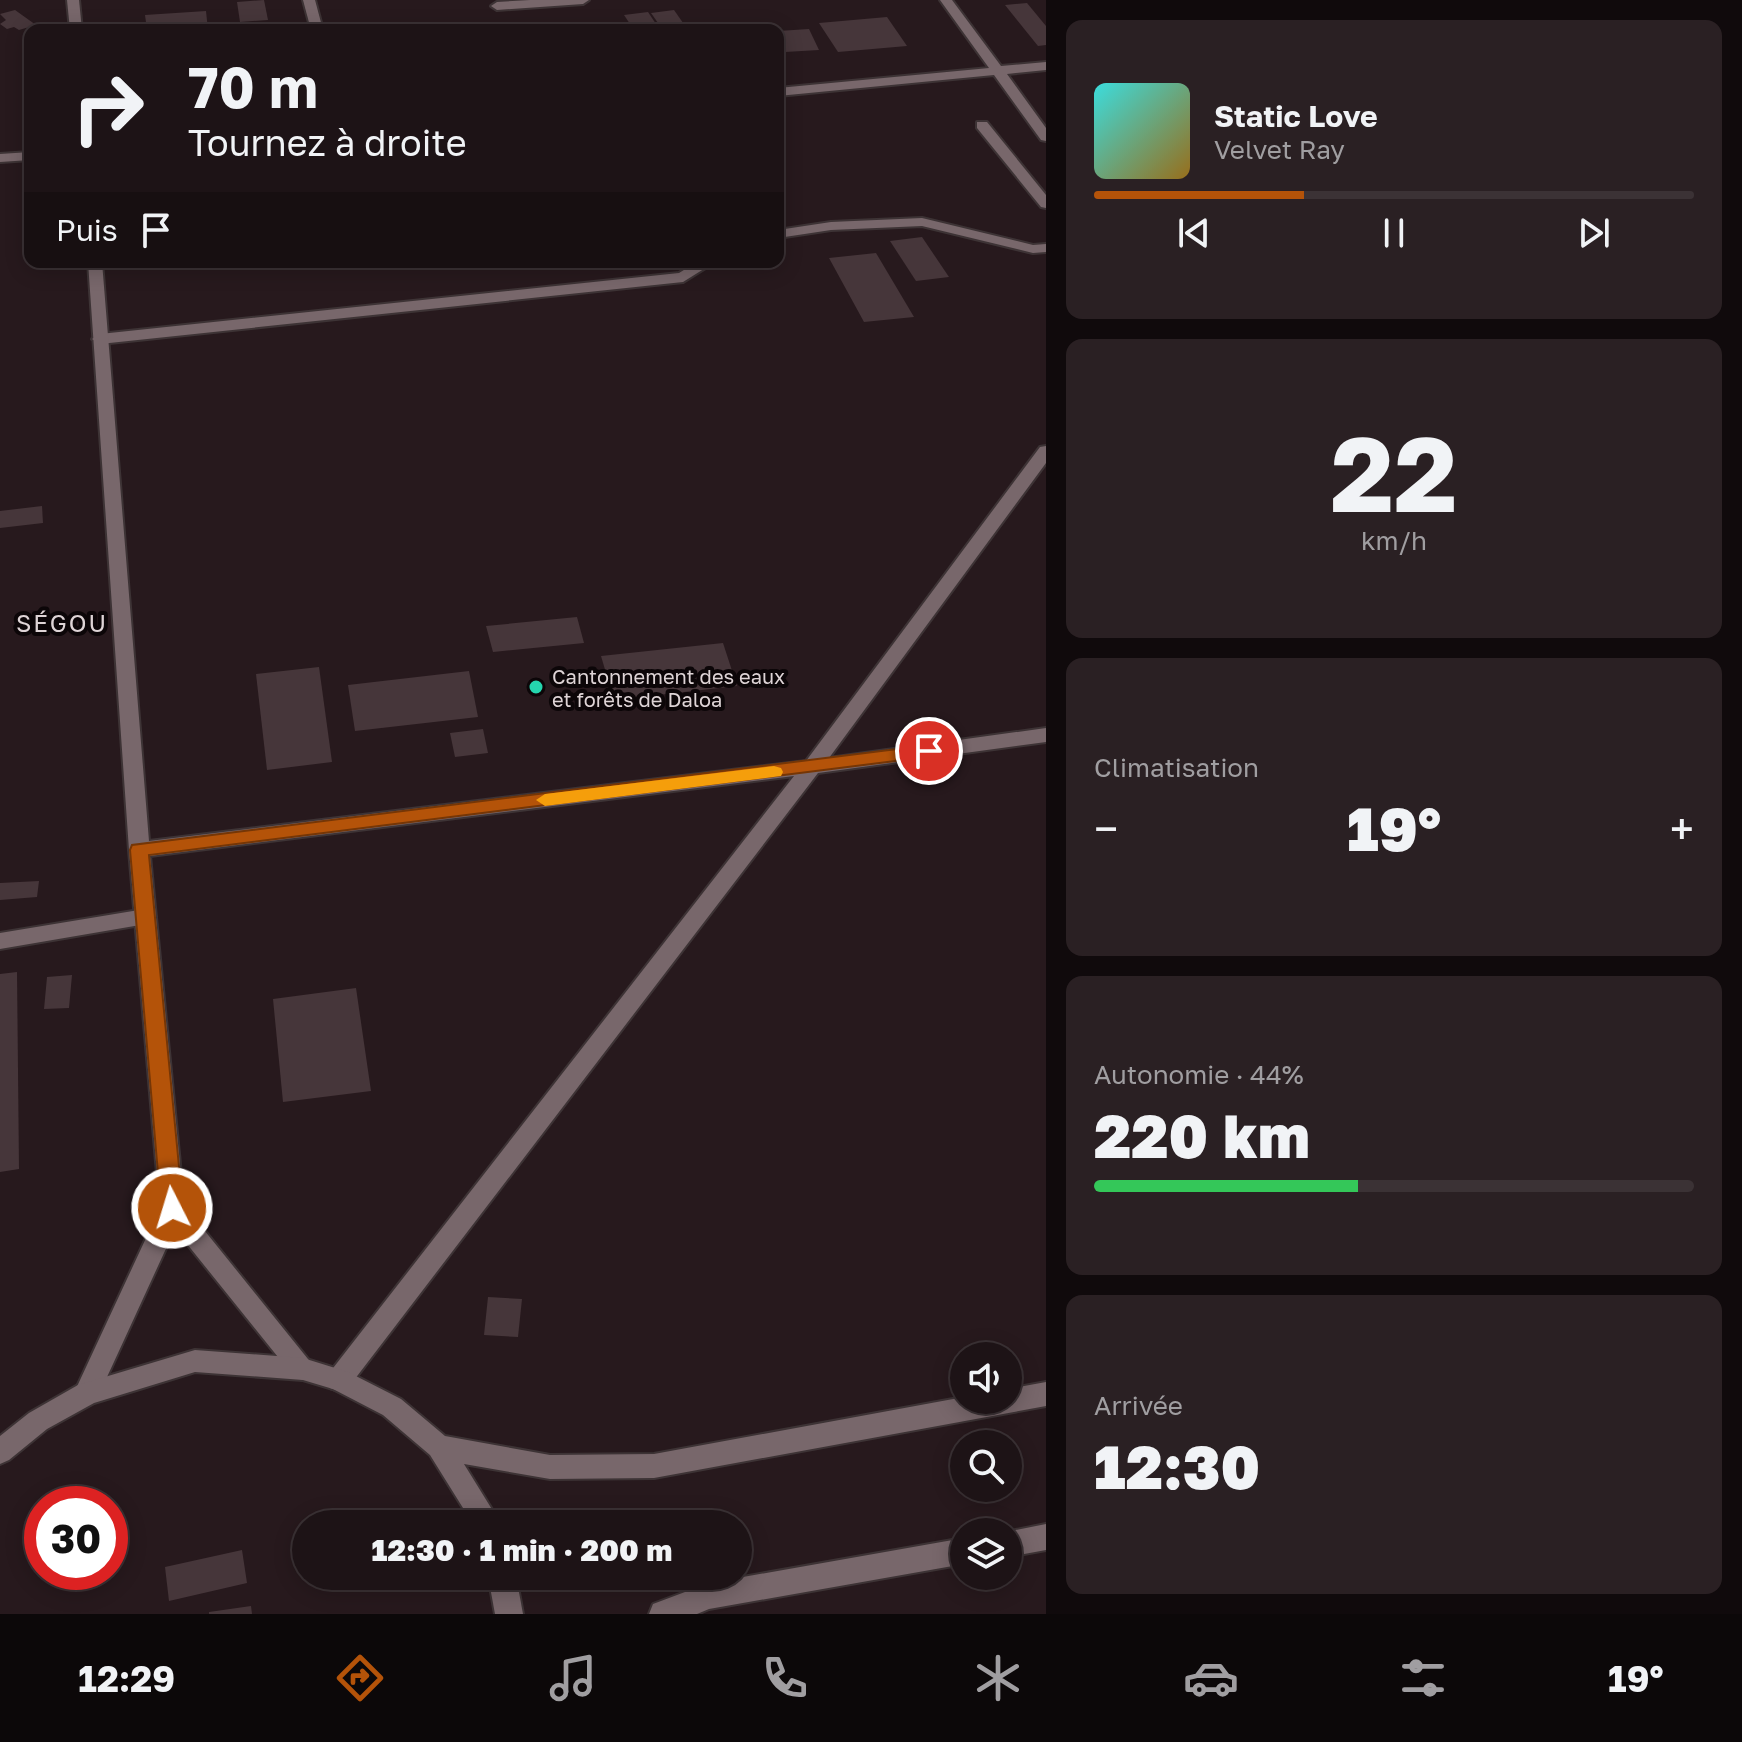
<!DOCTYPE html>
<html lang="fr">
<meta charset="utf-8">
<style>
:root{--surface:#1d1316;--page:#2a2023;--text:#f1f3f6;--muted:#a09ea1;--line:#3b3235;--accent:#b45309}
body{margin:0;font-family:"Golos Text",sans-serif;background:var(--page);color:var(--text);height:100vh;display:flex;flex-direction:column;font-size:30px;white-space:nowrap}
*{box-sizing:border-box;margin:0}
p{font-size:26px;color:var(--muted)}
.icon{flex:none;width:44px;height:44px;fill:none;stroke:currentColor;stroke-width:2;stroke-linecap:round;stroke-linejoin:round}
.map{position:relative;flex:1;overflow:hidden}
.side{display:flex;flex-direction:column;gap:20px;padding:20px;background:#100a0c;width:696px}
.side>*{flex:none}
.banner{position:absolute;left:24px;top:24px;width:760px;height:244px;border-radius:16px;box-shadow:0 4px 20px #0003,0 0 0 2px var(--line);background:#1d1316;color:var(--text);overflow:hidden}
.controls{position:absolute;left:950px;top:1342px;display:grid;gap:16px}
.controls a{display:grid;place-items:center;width:72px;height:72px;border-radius:50%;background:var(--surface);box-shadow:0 4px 20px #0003,0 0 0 2px var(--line);font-size:40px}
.speed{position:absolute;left:24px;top:1486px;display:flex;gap:16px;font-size:40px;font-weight:700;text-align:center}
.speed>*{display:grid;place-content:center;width:104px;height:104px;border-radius:50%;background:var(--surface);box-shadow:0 4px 20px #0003,0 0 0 2px var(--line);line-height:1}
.speed .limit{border:12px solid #d22;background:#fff;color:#111}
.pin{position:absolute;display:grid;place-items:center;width:68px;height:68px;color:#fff;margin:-34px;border:4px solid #fff;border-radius:50%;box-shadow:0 2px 8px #0007}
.me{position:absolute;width:88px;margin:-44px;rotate:355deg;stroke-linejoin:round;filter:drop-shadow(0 0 6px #0008)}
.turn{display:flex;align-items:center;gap:28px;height:168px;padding:0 32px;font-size:36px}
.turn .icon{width:104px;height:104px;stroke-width:2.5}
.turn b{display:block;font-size:56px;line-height:68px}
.then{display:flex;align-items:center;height:76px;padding:0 32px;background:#0003;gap:16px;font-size:30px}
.big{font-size:60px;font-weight:800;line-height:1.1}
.side .card{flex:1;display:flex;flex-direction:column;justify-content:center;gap:12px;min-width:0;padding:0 28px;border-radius:16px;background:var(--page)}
.side .dial{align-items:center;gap:0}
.dial b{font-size:104px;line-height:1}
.song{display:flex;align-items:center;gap:24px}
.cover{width:96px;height:96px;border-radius:12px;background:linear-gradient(135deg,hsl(180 70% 55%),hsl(40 70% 35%))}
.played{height:8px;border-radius:4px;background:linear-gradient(90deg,var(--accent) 35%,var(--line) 35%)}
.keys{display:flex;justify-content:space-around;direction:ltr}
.heat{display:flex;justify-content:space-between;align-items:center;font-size:44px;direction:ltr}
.charge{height:12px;border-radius:6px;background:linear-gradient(90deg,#34c759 44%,var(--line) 0)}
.trip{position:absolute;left:292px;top:1510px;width:460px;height:80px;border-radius:40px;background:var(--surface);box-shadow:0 4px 20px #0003,0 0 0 2px var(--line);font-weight:800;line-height:80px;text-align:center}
.tabs{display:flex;height:128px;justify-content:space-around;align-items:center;background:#0c0809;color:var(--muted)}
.tabs .icon{width:56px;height:56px}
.tabs .selected{color:var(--accent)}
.tabs b{font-size:36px;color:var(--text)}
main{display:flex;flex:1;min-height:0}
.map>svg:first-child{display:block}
</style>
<main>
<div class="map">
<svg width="1046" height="1614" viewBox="0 0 1046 1614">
<rect width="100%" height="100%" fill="#27191d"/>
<g fill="#46363a">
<polygon points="264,0 268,20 240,22 237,2"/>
<polygon points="1027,3 1046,26 1046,45 1038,46 1005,5"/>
<polygon points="15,10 36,25 19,30 14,27 7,29 0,24 6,20 0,14"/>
<polygon points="674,10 688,30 663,30 651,13"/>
<polygon points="206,11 208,30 147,30 145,15"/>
<polygon points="648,12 660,30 634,30 624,15"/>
<polygon points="887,17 907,46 838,52 819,23"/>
<polygon points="809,29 819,50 785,52 778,31"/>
<polygon points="922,237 949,277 916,281 890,241"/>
<polygon points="876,253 914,317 864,322 829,258"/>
<polygon points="42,506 43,523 0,528 0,511"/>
<polygon points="577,617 584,643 493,652 486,626"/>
<polygon points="723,643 737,686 614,700 601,656"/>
<polygon points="319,667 332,762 267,770 256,674"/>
<polygon points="469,671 478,717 355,731 348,685"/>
<polygon points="483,729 488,753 455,757 450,733"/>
<polygon points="39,881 37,897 0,900 0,883"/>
<polygon points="17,972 19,1169 0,1172 0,974"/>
<polygon points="72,975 69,1008 44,1009 47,977"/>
<polygon points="356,988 371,1091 283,1102 273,999"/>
<polygon points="488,1297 522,1299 518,1337 484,1335"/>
<polygon points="242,1550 247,1583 169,1601 165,1567"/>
<polygon points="251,1606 252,1614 209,1614 209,1612"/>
</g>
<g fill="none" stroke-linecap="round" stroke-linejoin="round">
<defs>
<g id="service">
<polygon points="977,122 987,122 1046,195 1046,208 1041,207 977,128"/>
<polygon points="922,218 1033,245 1046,244 1046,252 1033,253 922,226 831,230 778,238 778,230 831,222"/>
<polygon points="697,262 715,262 683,282 100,344 92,339 100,334 679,273"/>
<polygon points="145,909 152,911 156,917 152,923 0,949 0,933"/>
</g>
<g id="minor">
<polygon points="67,0 79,0 82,30 70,30"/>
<polygon points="303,0 315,0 323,30 311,30"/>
<polygon points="530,0 589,0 583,4 497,10 491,6 497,2"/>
<polygon points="88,262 102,262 149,841 806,761 1040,447 1046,446 1046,463 829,758 1046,728 1046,742 818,773 348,1388 339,1391 330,1388 326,1380 330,1372 794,776 150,856 184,1205 316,1369 312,1377 303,1380 294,1377 175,1229 96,1401 87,1405 78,1401 74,1393 160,1208 129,850"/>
</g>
<g id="tertiary">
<polygon points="940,0 952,0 1001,66 1046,62 1046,70 1007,74 1046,128 1046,141 1041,140 994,75 778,96 778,88 989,68"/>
<polygon points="30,152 30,160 0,162 0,154"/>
<polygon points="195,1350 303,1358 348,1372 401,1399 445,1436 550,1455 654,1454 964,1397 964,1400 1008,1400 1008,1389 1046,1382 1046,1406 654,1478 550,1479 464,1464 501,1524 473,1524 430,1455 383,1415 333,1389 303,1380 195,1372 94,1403 47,1429 9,1460 0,1464 0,1436 29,1413 78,1385"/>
<polygon points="1046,1524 1046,1550 1008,1557 1006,1532"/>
<polygon points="964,1538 964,1564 709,1609 697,1614 649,1614 653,1604 709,1583"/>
<polygon points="488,1576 516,1576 523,1614 495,1614"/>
</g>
</defs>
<use href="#service" stroke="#3d3335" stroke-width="4"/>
<use href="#minor" stroke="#3d3335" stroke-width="4"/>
<use href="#tertiary" stroke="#3d3335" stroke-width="4"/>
<use href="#service" fill="#78676b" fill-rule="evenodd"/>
<use href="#minor" fill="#78676b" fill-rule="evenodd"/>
<use href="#tertiary" fill="#78676b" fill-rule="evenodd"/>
</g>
<polygon fill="#b45309" stroke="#753606" stroke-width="2" points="929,745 938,751 935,756 149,855 183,1208 179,1215 172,1217 164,1215 161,1208 130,850 132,845"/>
<polygon fill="#f59e0b" points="774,766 781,768 783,772 781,776 545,806 536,800 545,794"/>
<circle fill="#25d5ae" stroke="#0c0608" stroke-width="3" cx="536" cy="687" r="8"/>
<g text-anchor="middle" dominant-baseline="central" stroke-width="8" stroke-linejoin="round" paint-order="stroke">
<g font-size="20" fill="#ded4d6" stroke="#0c0608" text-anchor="start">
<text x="552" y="676">Cantonnement des eaux<tspan x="552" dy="23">et forêts de Daloa</tspan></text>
</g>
<g font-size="24" letter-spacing="2" fill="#ded4d6" stroke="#0c0608">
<text x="62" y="622">SÉGOU</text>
</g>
</g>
</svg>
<div class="controls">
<a><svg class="icon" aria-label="sound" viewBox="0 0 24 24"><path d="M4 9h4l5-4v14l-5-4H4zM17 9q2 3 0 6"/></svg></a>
<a><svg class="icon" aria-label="search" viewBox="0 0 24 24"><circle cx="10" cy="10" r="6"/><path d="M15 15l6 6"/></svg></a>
<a><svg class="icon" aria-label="layers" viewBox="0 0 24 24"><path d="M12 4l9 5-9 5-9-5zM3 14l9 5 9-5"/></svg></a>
</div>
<div class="speed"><div class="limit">30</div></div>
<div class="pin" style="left:929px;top:751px;background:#d93025"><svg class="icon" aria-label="arrive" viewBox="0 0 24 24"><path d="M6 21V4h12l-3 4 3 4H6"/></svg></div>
<svg class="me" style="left:172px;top:1208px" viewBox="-20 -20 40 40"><circle r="17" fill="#b45309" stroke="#fff" stroke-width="3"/><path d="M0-11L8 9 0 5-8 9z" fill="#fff"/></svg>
<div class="trip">12:30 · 1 min · 200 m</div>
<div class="banner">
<div class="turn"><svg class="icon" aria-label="right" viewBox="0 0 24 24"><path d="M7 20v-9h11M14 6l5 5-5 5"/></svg><div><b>70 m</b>Tournez à droite</div></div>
<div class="then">Puis<svg class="icon" aria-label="arrive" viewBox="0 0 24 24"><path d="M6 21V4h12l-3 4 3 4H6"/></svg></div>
</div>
</div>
<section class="side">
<div class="card">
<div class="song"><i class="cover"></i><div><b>Static Love</b><p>Velvet Ray</p></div></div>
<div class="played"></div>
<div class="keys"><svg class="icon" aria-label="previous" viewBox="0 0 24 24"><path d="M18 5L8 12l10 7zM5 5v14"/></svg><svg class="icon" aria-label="pause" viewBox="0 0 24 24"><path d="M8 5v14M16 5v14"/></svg><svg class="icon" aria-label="next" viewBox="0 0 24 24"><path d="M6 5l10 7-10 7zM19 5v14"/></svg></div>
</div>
<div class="card dial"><b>22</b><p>km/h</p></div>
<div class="card"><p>Climatisation</p>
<div class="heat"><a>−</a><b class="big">19°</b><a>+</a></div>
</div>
<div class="card"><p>Autonomie · 44%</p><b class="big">220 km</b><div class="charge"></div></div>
<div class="card"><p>Arrivée</p><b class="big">12:30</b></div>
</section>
</main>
<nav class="tabs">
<b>12:29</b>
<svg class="icon selected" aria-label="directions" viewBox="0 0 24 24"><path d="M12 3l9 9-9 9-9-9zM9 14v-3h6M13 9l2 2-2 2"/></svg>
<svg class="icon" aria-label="music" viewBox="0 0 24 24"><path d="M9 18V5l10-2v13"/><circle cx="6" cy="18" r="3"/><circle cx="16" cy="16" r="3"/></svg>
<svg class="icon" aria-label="phone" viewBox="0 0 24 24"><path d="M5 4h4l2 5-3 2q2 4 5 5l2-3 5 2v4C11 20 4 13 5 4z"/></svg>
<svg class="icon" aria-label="climate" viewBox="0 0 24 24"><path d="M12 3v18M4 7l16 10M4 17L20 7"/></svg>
<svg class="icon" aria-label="car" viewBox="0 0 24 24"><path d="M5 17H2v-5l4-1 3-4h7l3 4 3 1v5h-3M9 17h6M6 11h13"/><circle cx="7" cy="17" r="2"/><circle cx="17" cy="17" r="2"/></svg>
<svg class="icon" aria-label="filters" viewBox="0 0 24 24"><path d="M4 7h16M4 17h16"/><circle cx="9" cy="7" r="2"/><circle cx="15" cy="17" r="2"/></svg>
<b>19°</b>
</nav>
